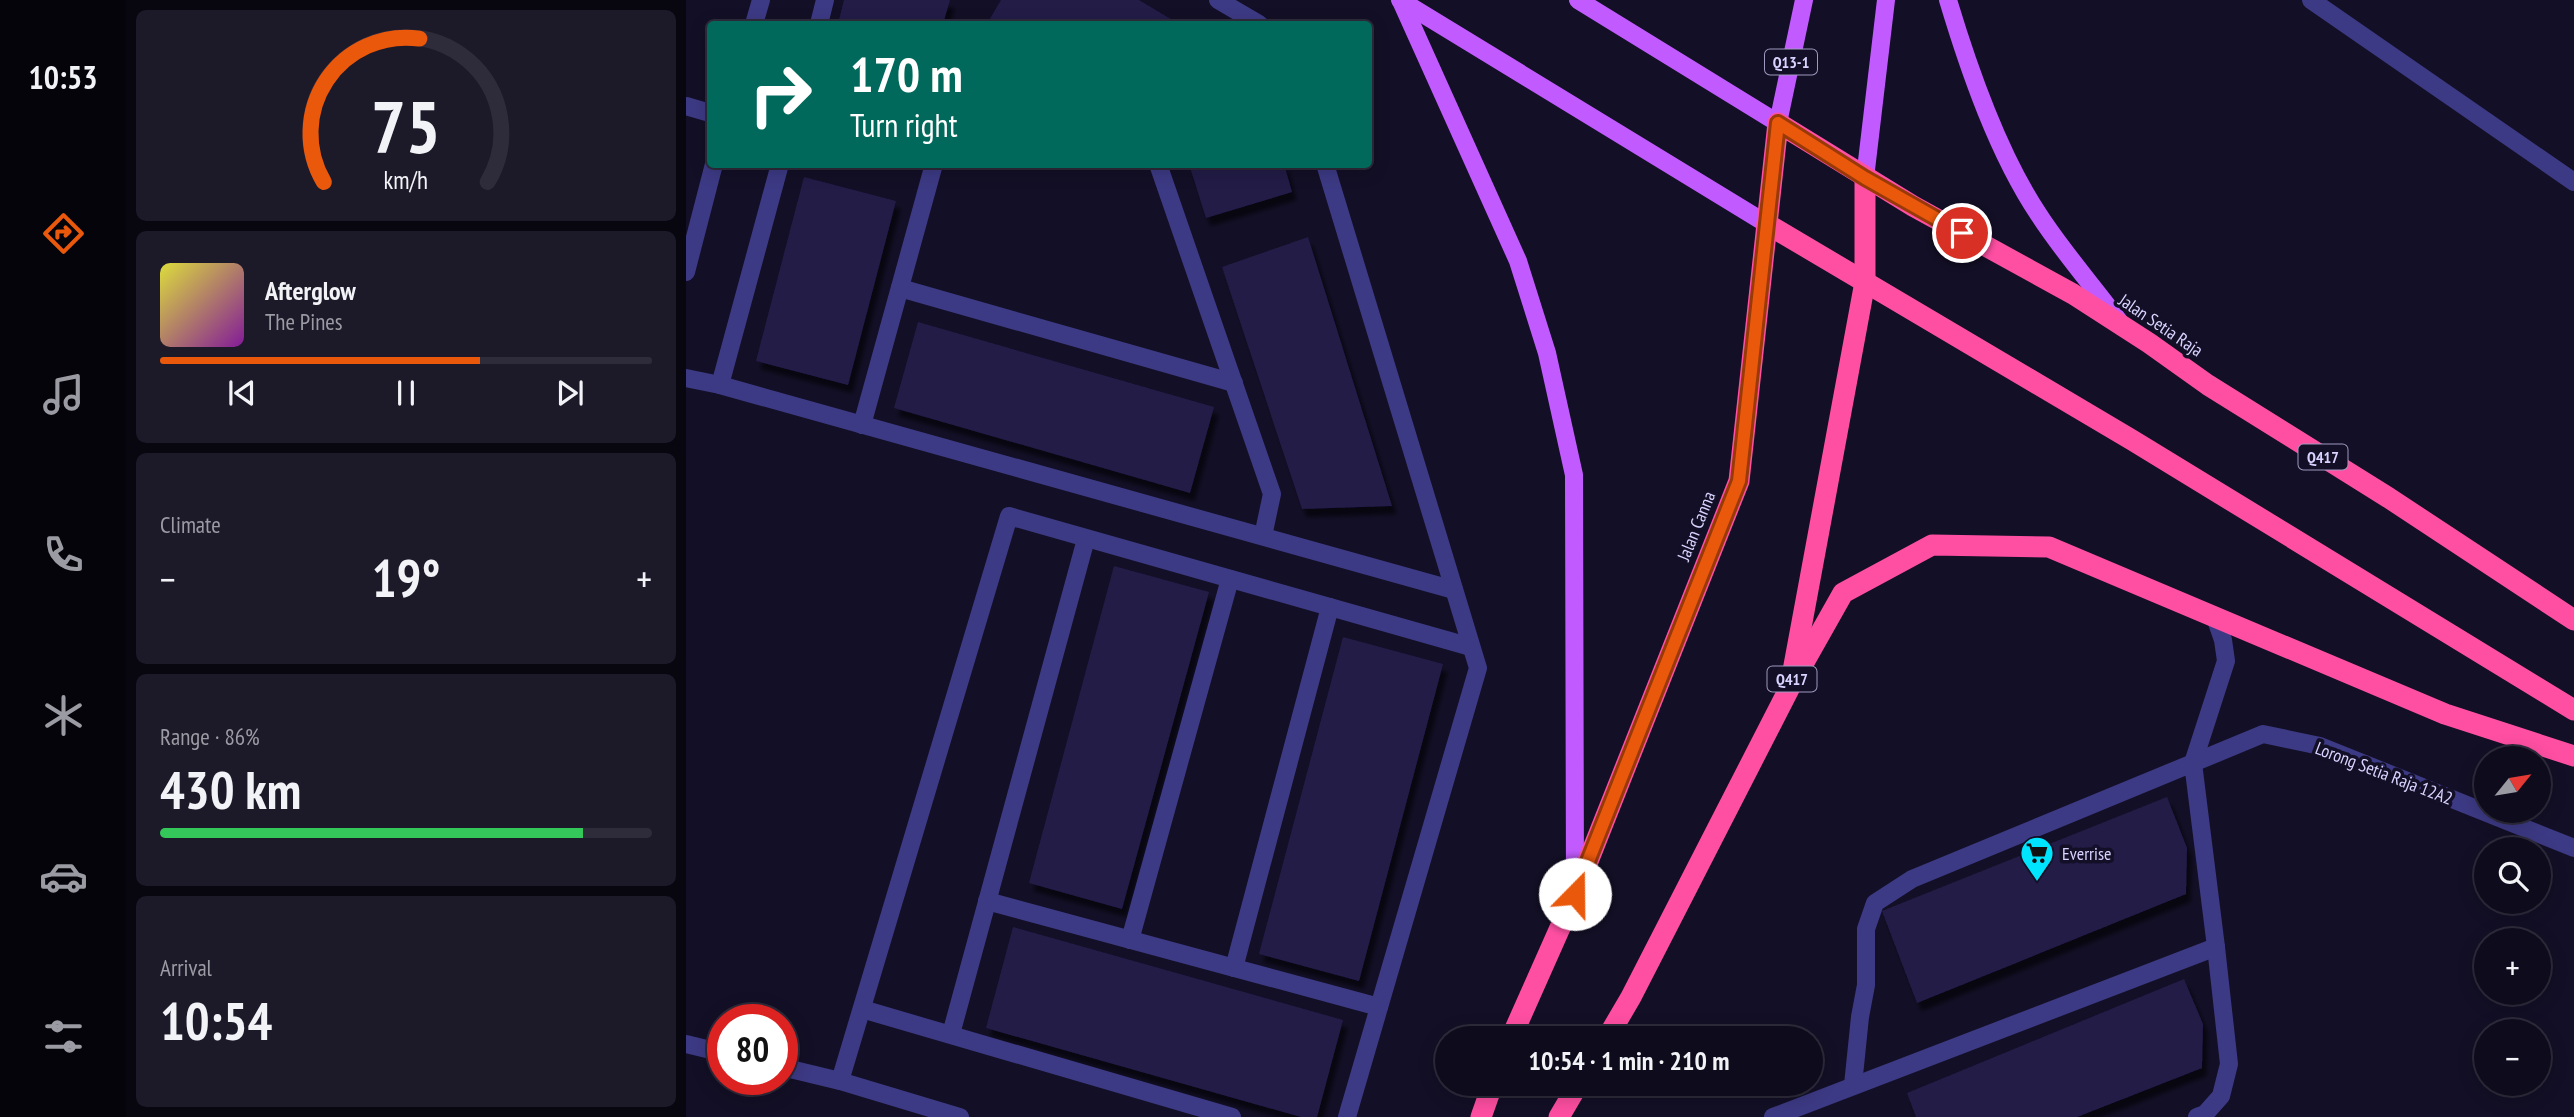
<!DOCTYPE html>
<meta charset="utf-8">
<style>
:root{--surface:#0e0b1c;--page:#1c1929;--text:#f1f3f6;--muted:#9b9ba3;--line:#2e2b3b;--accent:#ea580c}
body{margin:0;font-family:"PT Sans Narrow",sans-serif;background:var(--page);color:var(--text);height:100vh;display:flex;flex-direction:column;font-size:26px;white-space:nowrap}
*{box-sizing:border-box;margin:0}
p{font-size:23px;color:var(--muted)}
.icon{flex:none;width:38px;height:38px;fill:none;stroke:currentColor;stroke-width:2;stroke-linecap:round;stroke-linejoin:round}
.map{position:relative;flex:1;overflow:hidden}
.panel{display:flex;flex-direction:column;gap:10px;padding:10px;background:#08060f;width:560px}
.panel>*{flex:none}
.guide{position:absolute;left:21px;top:21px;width:665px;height:147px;border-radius:7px;box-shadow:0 4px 18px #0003,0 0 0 2px var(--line);background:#00695c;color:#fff;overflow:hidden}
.needle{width:46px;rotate:60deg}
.buttons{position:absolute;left:1788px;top:746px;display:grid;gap:14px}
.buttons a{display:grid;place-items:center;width:77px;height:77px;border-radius:50%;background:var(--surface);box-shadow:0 4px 18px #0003,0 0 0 2px var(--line);font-size:35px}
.speed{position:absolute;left:21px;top:1004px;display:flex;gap:14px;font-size:35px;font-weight:700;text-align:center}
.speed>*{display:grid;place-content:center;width:91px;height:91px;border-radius:50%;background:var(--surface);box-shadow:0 4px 18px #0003,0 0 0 2px var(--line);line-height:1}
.speed .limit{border:10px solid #d22;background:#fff;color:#111}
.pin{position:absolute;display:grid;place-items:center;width:60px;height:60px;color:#fff;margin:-30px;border:4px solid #fff;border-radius:50%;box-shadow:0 2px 7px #0007}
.me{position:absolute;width:77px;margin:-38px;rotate:22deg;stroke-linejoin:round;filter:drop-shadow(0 0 5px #0008)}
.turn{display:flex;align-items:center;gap:24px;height:147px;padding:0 28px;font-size:32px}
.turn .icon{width:91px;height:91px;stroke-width:2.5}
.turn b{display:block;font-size:49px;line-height:60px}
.big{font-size:52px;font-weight:700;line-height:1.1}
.panel .widget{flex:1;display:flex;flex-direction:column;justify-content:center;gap:10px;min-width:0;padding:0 24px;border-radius:10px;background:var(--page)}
.panel .dial{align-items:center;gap:0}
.dial svg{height:182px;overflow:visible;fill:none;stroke:var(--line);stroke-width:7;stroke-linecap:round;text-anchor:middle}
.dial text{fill:var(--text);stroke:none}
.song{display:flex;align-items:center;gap:21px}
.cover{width:84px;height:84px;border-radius:10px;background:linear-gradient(135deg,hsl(60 70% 55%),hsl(290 70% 35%))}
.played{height:7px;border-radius:4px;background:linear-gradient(90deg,var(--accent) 65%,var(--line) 65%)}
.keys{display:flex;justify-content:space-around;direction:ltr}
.heat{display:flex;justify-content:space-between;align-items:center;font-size:38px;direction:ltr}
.charge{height:10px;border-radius:5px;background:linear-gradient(90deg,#34c759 86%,var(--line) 0)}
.trip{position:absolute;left:749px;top:1026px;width:388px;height:70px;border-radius:35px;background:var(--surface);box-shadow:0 4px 18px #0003,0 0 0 2px var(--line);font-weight:700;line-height:70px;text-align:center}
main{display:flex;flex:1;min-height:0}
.dock{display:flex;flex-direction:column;width:126px;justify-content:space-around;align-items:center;background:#06040b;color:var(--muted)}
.dock .icon{width:49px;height:49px}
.dock .on{color:var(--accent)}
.dock b{font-size:32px;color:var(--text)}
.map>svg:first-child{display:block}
</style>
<main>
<nav class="dock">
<b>10:53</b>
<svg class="icon on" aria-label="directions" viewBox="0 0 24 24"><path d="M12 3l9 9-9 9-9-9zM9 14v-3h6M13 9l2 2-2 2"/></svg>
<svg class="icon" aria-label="music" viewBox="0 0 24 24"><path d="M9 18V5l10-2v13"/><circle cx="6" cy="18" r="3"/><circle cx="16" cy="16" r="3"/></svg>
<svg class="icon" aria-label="phone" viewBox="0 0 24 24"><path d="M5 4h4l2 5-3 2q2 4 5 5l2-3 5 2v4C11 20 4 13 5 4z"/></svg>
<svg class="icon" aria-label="climate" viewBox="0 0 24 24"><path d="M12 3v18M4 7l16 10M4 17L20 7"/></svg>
<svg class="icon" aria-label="car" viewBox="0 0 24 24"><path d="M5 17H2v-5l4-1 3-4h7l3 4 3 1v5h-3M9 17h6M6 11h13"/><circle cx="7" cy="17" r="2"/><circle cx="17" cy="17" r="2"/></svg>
<svg class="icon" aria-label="filters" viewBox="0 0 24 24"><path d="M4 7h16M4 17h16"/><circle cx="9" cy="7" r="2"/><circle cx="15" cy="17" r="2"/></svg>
</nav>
<section class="panel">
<div class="widget dial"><svg viewBox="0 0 100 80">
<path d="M14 69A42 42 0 1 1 86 69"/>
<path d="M14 69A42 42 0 0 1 56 6" stroke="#ea580c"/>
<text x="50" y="56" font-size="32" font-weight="700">75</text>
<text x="50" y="72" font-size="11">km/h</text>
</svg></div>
<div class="widget">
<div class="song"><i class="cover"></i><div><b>Afterglow</b><p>The Pines</p></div></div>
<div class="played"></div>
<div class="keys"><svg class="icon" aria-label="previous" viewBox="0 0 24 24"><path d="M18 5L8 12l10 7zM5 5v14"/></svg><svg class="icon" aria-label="pause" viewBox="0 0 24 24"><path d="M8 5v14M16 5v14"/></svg><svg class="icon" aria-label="next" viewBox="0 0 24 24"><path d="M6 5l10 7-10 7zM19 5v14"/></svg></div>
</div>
<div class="widget"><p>Climate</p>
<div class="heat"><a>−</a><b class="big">19°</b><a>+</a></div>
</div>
<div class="widget"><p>Range · 86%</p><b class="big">430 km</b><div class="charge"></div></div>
<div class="widget"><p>Arrival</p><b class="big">10:54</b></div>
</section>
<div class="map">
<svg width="1888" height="1117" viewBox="0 0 1888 1117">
<defs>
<filter id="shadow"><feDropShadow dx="4.5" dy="8" stdDeviation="2" flood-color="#0009"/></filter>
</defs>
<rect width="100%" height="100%" fill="#130f26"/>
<g fill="#241b47" filter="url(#shadow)">
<polygon points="158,0 264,0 257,24 152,24"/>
<polygon points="315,0 453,0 493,24 306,24 302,22"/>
<polygon points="503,164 598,164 606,192 520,218"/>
<polygon points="118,177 210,201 162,385 70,361"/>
<polygon points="622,237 706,506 616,509 536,267"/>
<polygon points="232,322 528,407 504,493 208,408"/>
<polygon points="428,566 523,592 436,909 343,883"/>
<polygon points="657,637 757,664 673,981 573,954"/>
<polygon points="1481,797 1501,848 1500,894 1231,1003 1196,911"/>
<polygon points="327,927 657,1020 631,1117 615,1117 300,1028"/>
<polygon points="1498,979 1517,1024 1516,1068 1391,1117 1230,1117 1221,1093"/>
</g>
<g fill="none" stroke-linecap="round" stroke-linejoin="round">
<g stroke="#3d3a85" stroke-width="18">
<polyline points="532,0 573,24"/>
<polyline points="133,24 139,0"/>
<polyline points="472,164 586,494 577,536"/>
<polyline points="639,164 792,668 661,1117"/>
<polyline points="214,288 548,383"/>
<polyline points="0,378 34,385 768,590"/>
<polyline points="34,385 94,164"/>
<polyline points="176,425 248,164"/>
<polyline points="301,901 693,1007"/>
<polyline points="444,940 544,579"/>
<polyline points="548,968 644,607"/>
<polyline points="176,1009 546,1117"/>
<polyline points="265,1034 400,539"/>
<polyline points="154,1081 323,516 785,647"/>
<polyline points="1167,1085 1174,1017 1180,985 1180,929 1189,903 1226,879 1507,763 1530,947 1543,1064 1535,1096 1519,1114 1511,1117"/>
<polyline points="1087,1117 1530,947"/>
</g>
<g stroke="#3d3a85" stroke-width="18">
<polyline points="1625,0 1888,182"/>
<polyline points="68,24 75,0"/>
<polyline points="0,106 24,113"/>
<polyline points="0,272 28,164"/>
<polyline points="1507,763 1577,734 1634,746 1888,848"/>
<polyline points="1507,763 1540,661 1537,640 1529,617"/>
<polyline points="0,1044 37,1053"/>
<polyline points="96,1067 154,1081 274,1117"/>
</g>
<g stroke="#c25bff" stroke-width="18">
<polyline points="714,0 1081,224"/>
<polyline points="892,0 1092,123 1118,0"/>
<path d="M 1262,0 C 1283,70 1312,154 1353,215 C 1377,252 1407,286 1433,321"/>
<polyline points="715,1 832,261 861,353 888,475 889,890"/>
<polyline points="1179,178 1200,0"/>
</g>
<g stroke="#ff4fa3" stroke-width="21">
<polyline points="1081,224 1446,440 1888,710"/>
<polyline points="1113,671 1157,593 1246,545 1363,547 1759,714 1888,756"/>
<polyline points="825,1038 889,894 1053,481 1092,123 1227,206 1387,294 1463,343 1522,385 1703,498 1888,620"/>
<polyline points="921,1038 945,997 1104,687 1179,282 1179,178"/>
<polyline points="795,1117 807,1083"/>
<polyline points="873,1117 893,1083"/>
</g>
</g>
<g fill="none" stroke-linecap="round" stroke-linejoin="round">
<defs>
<polyline id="route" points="889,894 1053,481 1092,123 1179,178 1276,233"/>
</defs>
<use href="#route" stroke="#983908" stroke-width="18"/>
<use href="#route" stroke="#ea580c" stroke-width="12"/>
</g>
<defs>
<symbol id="supermarket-pin" viewBox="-11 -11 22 30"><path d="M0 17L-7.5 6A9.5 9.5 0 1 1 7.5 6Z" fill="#00e5ff" stroke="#130f26"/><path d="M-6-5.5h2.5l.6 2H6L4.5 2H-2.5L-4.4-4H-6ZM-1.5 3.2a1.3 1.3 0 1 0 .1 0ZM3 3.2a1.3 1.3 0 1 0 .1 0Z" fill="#111"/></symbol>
</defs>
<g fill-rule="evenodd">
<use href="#supermarket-pin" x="1332" y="834" width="38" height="52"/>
</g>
<g text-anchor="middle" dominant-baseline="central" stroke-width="7" stroke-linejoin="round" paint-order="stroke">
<g fill="#130f26" stroke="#9e99be" stroke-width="2">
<rect x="1079" y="49.5" width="52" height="25" rx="5"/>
<rect x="1612.5" y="444.5" width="49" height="25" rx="5"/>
<rect x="1081.5" y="666.5" width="49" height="25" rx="5"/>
</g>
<g font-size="16" font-weight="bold" fill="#d9d4ff">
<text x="1105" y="62">Q13-1</text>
<text x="1637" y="457">Q417</text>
<text x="1106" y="679">Q417</text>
</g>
<g font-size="18" fill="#d9d4ff" stroke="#130f26">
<text transform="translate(1475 325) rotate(34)">Jalan Setia Raja</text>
<text transform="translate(1010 526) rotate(-68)">Jalan Canna</text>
<text transform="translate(1698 773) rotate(21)">Lorong Setia Raja 12A2</text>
</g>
<g font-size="18" fill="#d9d4ff" stroke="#130f26" text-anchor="start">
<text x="1376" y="853">Everrise</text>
</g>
</g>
</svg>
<div class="buttons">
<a><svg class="needle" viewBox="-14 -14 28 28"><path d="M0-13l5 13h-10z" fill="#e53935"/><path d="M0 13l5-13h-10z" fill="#9b9ba3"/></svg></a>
<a><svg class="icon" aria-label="search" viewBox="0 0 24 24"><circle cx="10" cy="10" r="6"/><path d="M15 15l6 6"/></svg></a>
<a>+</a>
<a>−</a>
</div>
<div class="speed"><div class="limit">80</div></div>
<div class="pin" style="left:1276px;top:233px;background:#d93025"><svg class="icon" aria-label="arrive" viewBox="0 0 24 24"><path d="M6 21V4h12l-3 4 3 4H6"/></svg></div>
<svg class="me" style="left:889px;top:894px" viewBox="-20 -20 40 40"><circle r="19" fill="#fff"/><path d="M0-13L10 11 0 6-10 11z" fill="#ea580c"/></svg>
<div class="trip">10:54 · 1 min · 210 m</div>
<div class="guide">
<div class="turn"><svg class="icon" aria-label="right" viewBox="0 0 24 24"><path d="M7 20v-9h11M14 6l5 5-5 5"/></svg><div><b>170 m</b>Turn right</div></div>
</div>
</div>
</main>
